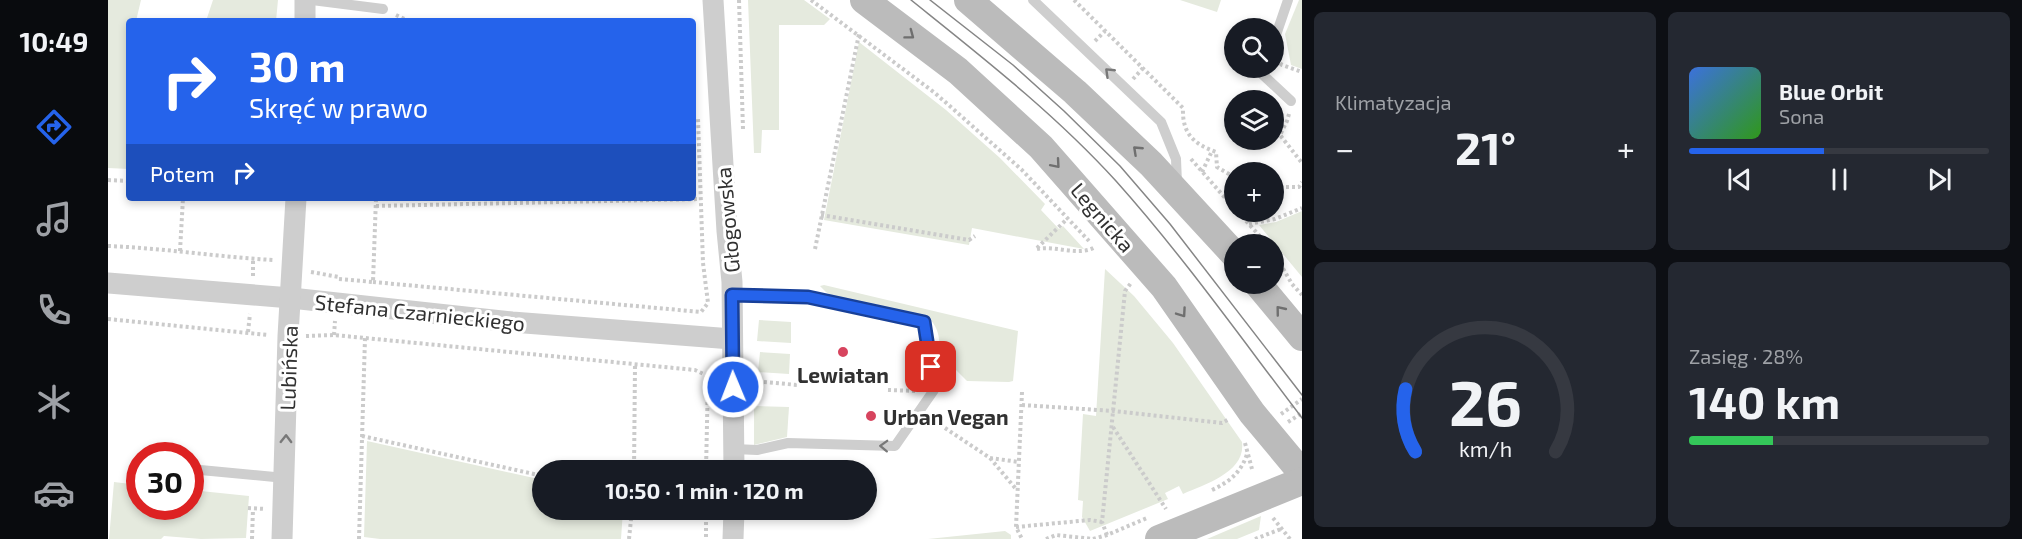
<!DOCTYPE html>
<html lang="pl">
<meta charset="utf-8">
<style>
:root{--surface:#171b24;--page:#242831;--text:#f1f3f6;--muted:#9ea1a6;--line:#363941;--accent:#2563eb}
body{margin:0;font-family:"Exo 2",sans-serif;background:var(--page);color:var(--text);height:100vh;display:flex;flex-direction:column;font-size:22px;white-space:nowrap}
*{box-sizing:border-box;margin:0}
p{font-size:20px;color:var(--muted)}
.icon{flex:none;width:33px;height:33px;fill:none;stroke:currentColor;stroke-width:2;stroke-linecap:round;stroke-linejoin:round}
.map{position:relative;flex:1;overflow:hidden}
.side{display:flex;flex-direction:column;gap:12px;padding:12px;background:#0d0f14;width:720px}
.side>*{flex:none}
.banner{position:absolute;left:18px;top:18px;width:570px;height:183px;border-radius:6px;box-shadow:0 3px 9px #0003;background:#2563eb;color:#fff;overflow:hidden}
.controls{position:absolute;left:1116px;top:18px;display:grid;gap:12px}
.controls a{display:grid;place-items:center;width:60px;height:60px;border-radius:50%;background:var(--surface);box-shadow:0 3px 9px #0003;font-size:30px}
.speed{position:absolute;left:18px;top:442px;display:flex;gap:12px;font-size:30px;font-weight:700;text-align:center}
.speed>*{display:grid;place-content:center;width:78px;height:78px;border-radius:50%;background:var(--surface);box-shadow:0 3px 9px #0003;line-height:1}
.speed .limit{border:9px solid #d22;background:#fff;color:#111}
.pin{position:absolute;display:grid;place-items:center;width:51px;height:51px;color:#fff;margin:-26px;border-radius:12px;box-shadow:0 3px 9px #0006}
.me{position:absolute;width:66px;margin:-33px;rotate:359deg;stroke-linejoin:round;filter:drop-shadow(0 0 4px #0008)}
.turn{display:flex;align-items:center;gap:21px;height:126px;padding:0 24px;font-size:27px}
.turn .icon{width:78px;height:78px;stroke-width:2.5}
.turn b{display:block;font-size:42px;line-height:51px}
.then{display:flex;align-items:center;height:57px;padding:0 24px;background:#0003;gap:12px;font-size:22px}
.big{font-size:45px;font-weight:700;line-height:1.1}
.side .card{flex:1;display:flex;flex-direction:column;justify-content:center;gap:9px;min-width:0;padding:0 21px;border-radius:9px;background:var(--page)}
.side .dial{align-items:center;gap:0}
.dial svg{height:156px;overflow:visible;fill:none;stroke:var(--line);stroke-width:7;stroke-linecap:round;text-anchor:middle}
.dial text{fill:var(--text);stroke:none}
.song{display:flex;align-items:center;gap:18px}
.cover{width:72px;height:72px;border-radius:9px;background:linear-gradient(135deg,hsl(220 70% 55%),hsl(110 70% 35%))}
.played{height:6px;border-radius:3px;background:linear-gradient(90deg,var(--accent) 45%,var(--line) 45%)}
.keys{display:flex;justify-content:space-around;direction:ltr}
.heat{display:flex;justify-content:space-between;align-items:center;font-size:33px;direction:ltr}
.charge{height:9px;border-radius:4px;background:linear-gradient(90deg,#34c759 28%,var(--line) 0)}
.side .tiles{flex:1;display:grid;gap:12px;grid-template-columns:repeat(2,1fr)}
.trip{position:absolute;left:424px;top:460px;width:345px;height:60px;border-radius:30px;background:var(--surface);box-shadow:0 3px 9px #0003;font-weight:700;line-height:60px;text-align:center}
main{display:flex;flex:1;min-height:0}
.tabs{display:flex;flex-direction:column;width:108px;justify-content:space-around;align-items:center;background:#090b0e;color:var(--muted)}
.tabs .icon{width:42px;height:42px}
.tabs .current{color:var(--accent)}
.tabs b{font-size:27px;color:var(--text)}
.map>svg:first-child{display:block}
</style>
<main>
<nav class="tabs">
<b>10:49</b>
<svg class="icon current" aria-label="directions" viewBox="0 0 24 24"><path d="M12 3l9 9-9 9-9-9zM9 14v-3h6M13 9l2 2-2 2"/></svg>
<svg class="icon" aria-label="music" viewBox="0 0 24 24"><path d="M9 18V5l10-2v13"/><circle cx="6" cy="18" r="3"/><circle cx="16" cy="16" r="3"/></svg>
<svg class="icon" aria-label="phone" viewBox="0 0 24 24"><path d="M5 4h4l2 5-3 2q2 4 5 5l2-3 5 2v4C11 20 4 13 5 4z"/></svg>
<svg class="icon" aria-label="climate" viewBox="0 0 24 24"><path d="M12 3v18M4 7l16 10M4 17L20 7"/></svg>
<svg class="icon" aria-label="car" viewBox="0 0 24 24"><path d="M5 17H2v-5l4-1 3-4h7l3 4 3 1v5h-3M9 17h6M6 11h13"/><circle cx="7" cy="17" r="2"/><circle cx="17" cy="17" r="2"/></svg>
</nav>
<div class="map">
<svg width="1194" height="539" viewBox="0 0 1194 539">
<rect width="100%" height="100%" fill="#fff"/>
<g fill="#e5eade">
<polygon points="0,0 33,0 28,21 21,21 21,169 0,168"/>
<polygon points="105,0 170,0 168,21 98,21"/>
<polygon points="640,0 696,0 722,19 716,25 671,25 671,130 654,130 653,153 646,153"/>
<polygon points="1072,0 1113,0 1109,12"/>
<polygon points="1191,0 1194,0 1194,69 1183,65 1177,34"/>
<polygon points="751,42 838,110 892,158 937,204 933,210 951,229 955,226 976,249 864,228 861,245 716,220"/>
<polygon points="1194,211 1194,277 1151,225 1168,222"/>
<path d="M 997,269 L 1026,296 L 1065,343 L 1134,442 C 1138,472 1098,484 1075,494 L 1071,486 L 1057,493 L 1060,499 L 982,531 L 974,517 L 975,501 L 970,500 L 975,414 L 988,416 Z"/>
<path d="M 716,285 L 910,331 L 905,381 L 901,382 L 859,381 L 832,354 C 831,338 832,330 821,318 L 726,297 L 718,292 L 712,286 Z"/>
<polygon points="651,320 683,322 683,343 649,341"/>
<polygon points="652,352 682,354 681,374 650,372"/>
<polygon points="646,406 681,407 679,437 646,445"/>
<polygon points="259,441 435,480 435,510 515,510 513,539 272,539 256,537"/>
<polygon points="6,482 31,485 32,507 82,507 83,490 141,496 138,538 93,539 56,536 53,539 1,539"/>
<polygon points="1153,516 1151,530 1129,539 1099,539"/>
<polygon points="897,531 903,535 903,539 820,539"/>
</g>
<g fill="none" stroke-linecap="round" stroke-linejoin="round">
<g stroke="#cbcbcb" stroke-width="4" stroke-dasharray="3 3" stroke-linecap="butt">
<polyline points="631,0 635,129"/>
<polyline points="703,0 827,93 914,170 981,241"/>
<path d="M 966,0 L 1075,108 C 1074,134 1086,144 1108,152 L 1109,167 L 1126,177"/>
<polyline points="288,15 301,21"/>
<polyline points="987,41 997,31"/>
<polyline points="1168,59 1174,65 1194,72"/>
<polyline points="1025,79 1035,68"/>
<polyline points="1181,114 1179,121 1172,135 1194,163"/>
<polyline points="1083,159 1126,208"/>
<polyline points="1094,172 1104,151"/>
<polyline points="0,180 21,181"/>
<polyline points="1166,187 1191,187 1194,182"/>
<polyline points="268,206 592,199"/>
<polyline points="1130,212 1159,244"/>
<polyline points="713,215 861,240 867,236"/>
<polyline points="1141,224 1167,219 1194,208"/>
<path d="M 0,246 C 55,248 110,257 165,260"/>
<polyline points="929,248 959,219"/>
<polyline points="707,249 751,34"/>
<path d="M 929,249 C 947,245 971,257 987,247"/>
<polyline points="72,251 75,198"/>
<polyline points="1166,253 1184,284 1194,295"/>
<polyline points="203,272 231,277"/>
<polyline points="145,276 145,259"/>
<polyline points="231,279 265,282 268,198"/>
<polyline points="265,282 593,312 600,303 595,263 590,118"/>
<polyline points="0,319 160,335"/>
<polyline points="140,332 142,314"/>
<polyline points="226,335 227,321"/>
<polyline points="198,336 226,335 257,338 587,370 600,376 607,377"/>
<polyline points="644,381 690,385"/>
<polyline points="780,390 810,391"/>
<polyline points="914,392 908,527 914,539"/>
<polyline points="914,405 1006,411 1114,423 1121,419"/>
<polyline points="1173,414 1194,399"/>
<polyline points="822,418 882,458 911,462"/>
<polyline points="1180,422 1194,413"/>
<polyline points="1005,427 1058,509"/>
<polyline points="254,436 435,476"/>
<polyline points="1137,443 1144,469"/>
<polyline points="882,458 908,489"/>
<polyline points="526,471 527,365"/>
<polyline points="598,471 600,376"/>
<path d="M 1104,490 C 1121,482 1133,473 1139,454"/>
<polyline points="140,508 158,509"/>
<polyline points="598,510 598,539"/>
<polyline points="1165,518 1182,539"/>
<polyline points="908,527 982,520 994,522"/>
<polyline points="999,535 994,522 1017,291 1023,283"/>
<polyline points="144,539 145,509"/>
<polyline points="251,539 257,338"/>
<polyline points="521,539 524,510"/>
<polyline points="938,539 948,535 985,539"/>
<polyline points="985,539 999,535 1039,518"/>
<polyline points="1147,539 1173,529"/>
</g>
<g stroke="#cecece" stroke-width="10">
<polyline points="204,0 275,9"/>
<polyline points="925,0 1053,122 1068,159 1069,183"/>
<polyline points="1166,41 1180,0"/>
<polyline points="1156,68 1154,74 1183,101"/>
<polyline points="624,295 700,297 816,322 826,390 787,446 680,443 649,450 626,449"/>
<polyline points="82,469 177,478"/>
</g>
<g stroke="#cecece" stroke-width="21">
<polyline points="605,0 619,231 624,282 626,471"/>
<polyline points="197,21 197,0"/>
<polyline points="0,283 183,298 404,322 624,339"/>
<polyline points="174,539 180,336 188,198"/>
<polyline points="625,539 626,510"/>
</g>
<g stroke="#bbb" stroke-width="28">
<polyline points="756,0 850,71 933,147 1056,287 1144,413 1194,473"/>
<polyline points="860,0 967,92 1043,164 1126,254"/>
<polyline points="1150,284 1194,337"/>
<polyline points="1051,539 1194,481"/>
</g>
<g stroke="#868686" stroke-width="1.5">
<path d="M 803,0 C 874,57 946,113 1008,181 C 1075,256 1133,338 1194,418"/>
<polyline points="822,0 905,65 956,111 1012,166 1062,224 1194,395"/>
</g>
</g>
<defs><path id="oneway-chevron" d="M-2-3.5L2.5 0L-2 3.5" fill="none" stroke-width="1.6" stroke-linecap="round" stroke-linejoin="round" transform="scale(1.5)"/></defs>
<g stroke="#6f6f6f">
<use href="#oneway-chevron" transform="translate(802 35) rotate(37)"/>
<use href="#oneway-chevron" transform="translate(1029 150) rotate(-137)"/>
<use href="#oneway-chevron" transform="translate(948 164) rotate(49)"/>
<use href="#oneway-chevron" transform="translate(1172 310) rotate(-129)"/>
<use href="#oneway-chevron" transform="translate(1074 313) rotate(55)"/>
</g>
<g stroke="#787878">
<use href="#oneway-chevron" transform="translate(1001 72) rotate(-136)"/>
<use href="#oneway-chevron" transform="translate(178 439) rotate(-89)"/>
<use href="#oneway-chevron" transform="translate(776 446) rotate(-178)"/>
</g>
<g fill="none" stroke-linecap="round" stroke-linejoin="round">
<defs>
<polyline id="route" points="625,387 624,295 700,297 816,322 823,367"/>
</defs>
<use href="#route" stroke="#184099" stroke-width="15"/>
<use href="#route" stroke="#2563eb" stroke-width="10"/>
</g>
<g fill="#d7445e" stroke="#fff" stroke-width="2">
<circle cx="735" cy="352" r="6"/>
<circle cx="763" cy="416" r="6"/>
</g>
<g text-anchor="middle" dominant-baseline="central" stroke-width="6" stroke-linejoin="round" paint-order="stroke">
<g font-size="21" fill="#313131" stroke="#fff">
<text transform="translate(995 217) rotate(49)">Legnicka</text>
<text transform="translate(619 220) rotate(-95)">Głogowska</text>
<text transform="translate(312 312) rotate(6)">Stefana Czarnieckiego</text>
<text transform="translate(180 368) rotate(-88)">Lubińska</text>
</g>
<g font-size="21" font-weight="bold" fill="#313131" stroke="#fff">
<text x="735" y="374">Lewiatan</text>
<text x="775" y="416" text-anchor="start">Urban Vegan</text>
</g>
</g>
</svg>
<div class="controls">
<a><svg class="icon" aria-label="search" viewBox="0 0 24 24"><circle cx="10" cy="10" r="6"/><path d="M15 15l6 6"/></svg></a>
<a><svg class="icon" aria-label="layers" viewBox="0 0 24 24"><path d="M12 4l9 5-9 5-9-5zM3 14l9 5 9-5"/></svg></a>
<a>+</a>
<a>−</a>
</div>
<div class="speed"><div class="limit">30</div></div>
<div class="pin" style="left:823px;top:367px;background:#d93025"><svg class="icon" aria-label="arrive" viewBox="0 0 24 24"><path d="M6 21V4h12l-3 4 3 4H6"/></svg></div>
<svg class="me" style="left:625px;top:387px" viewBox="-20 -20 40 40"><circle r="17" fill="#2563eb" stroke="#fff" stroke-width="3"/><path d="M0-11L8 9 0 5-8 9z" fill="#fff"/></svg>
<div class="trip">10:50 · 1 min · 120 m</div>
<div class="banner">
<div class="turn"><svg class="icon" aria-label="right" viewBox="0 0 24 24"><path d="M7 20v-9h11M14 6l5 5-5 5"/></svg><div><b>30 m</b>Skręć w prawo</div></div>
<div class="then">Potem<svg class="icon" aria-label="right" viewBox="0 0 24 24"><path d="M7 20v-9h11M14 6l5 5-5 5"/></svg></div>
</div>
</div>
<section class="side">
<div class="tiles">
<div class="card"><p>Klimatyzacja</p>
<div class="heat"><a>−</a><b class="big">21°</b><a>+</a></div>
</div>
<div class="card">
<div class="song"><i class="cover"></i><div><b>Blue Orbit</b><p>Sona</p></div></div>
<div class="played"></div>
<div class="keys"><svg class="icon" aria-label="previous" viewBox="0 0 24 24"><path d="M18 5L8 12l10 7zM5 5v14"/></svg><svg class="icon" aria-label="pause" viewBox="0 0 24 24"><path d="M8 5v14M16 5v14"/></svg><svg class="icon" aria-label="next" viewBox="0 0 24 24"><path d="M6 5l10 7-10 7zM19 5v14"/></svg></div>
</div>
<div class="card dial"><svg viewBox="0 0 100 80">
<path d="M14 69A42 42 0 1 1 86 69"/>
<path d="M14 69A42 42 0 0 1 9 37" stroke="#2563eb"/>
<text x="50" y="56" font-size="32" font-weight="700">26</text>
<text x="50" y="72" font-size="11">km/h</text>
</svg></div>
<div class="card"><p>Zasięg · 28%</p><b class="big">140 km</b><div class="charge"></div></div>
</div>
</section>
</main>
